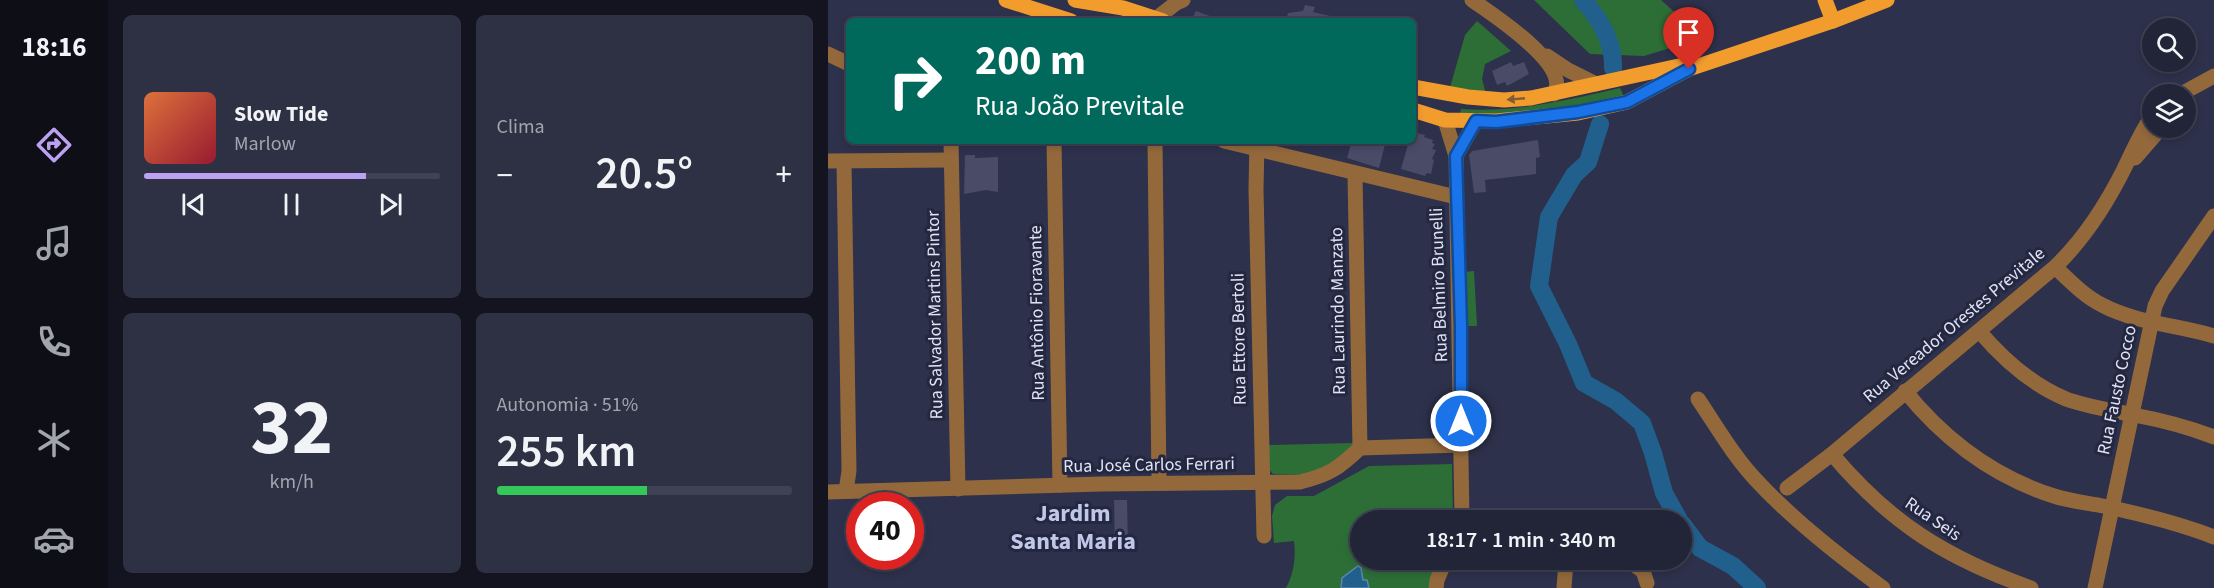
<!DOCTYPE html>
<html lang="pt">
<meta charset="utf-8">
<style>
:root{--surface:#222538;--page:#2e3143;--text:#f1f3f6;--muted:#a2a5ae;--line:#3f4253;--accent:#bca0f2}
body{margin:0;font-family:"Source Sans 3",sans-serif;background:var(--page);color:var(--text);height:100vh;display:flex;flex-direction:column;font-size:22px;white-space:nowrap}
*{box-sizing:border-box;margin:0}
p{font-size:20px;color:var(--muted)}
.icon{flex:none;width:33px;height:33px;fill:none;stroke:currentColor;stroke-width:2;stroke-linecap:round;stroke-linejoin:round}
.map{position:relative;flex:1;overflow:hidden}
.side{display:flex;flex-direction:column;gap:15px;padding:15px;background:#13141f;width:720px}
.side>*{flex:none}
.hud{position:absolute;left:18px;top:18px;width:570px;height:126px;border-radius:9px;box-shadow:0 3px 9px #0003,0 0 0 2px var(--line);background:#00695c;color:#fff;overflow:hidden}
.tools{position:absolute;left:1314px;top:18px;display:grid;gap:12px}
.tools a{display:grid;place-items:center;width:54px;height:54px;border-radius:50%;background:var(--surface);box-shadow:0 3px 9px #0003,0 0 0 2px var(--line);font-size:30px}
.speed{position:absolute;left:18px;top:492px;display:flex;gap:12px;font-size:30px;font-weight:700;text-align:center}
.speed>*{display:grid;place-content:center;width:78px;height:78px;border-radius:50%;background:var(--surface);box-shadow:0 3px 9px #0003,0 0 0 2px var(--line);line-height:1}
.speed .limit{border:9px solid #d22;background:#fff;color:#111}
.pin{position:absolute;display:grid;place-items:center;width:51px;height:51px;color:#fff;margin:-62px -26px;border-radius:50% 50% 50% 0;rotate:-45deg;box-shadow:0 0 6px #0007}
.pin .icon{rotate:45deg}
.me{position:absolute;width:66px;margin:-33px;rotate:0deg;stroke-linejoin:round;filter:drop-shadow(0 0 4px #0008)}
.turn{display:flex;align-items:center;gap:21px;height:126px;padding:0 30px;font-size:27px}
.turn .icon{width:78px;height:78px;stroke-width:2.5}
.turn b{display:block;font-size:42px;line-height:51px}
.big{font-size:45px;font-weight:600;line-height:1.1}
.side .card{flex:1;display:flex;flex-direction:column;justify-content:center;gap:9px;min-width:0;padding:0 21px;border-radius:9px;background:var(--page)}
.side .dial{align-items:center;gap:0}
.dial b{font-size:78px;line-height:1}
.song{display:flex;align-items:center;gap:18px}
.cover{width:72px;height:72px;border-radius:9px;background:linear-gradient(135deg,hsl(20 70% 55%),hsl(350 70% 35%))}
.played{height:6px;border-radius:3px;background:linear-gradient(90deg,var(--accent) 75%,var(--line) 75%)}
.keys{display:flex;justify-content:space-around;direction:ltr}
.heat{display:flex;justify-content:space-between;align-items:center;font-size:33px;direction:ltr}
.charge{height:9px;border-radius:4px;background:linear-gradient(90deg,#34c759 51%,var(--line) 0)}
.side .tiles{flex:1;display:grid;gap:15px;grid-template-columns:repeat(2,1fr)}
.trip{position:absolute;left:522px;top:510px;width:342px;height:60px;border-radius:30px;background:var(--surface);box-shadow:0 3px 9px #0003,0 0 0 2px var(--line);font-weight:600;line-height:60px;text-align:center}
main{display:flex;flex:1;min-height:0}
.menu{display:flex;flex-direction:column;width:108px;justify-content:space-around;align-items:center;background:#0e0f16;color:var(--muted)}
.menu .icon{width:42px;height:42px}
.menu .selected{color:var(--accent)}
.menu b{font-size:27px;color:var(--text)}
.map>svg:first-child{display:block}
</style>
<main>
<nav class="menu">
<b>18:16</b>
<svg class="icon selected" aria-label="directions" viewBox="0 0 24 24"><path d="M12 3l9 9-9 9-9-9zM9 14v-3h6M13 9l2 2-2 2"/></svg>
<svg class="icon" aria-label="music" viewBox="0 0 24 24"><path d="M9 18V5l10-2v13"/><circle cx="6" cy="18" r="3"/><circle cx="16" cy="16" r="3"/></svg>
<svg class="icon" aria-label="phone" viewBox="0 0 24 24"><path d="M5 4h4l2 5-3 2q2 4 5 5l2-3 5 2v4C11 20 4 13 5 4z"/></svg>
<svg class="icon" aria-label="climate" viewBox="0 0 24 24"><path d="M12 3v18M4 7l16 10M4 17L20 7"/></svg>
<svg class="icon" aria-label="car" viewBox="0 0 24 24"><path d="M5 17H2v-5l4-1 3-4h7l3 4 3 1v5h-3M9 17h6M6 11h13"/><circle cx="7" cy="17" r="2"/><circle cx="17" cy="17" r="2"/></svg>
</nav>
<section class="side">
<div class="tiles">
<div class="card">
<div class="song"><i class="cover"></i><div><b>Slow Tide</b><p>Marlow</p></div></div>
<div class="played"></div>
<div class="keys"><svg class="icon" aria-label="previous" viewBox="0 0 24 24"><path d="M18 5L8 12l10 7zM5 5v14"/></svg><svg class="icon" aria-label="pause" viewBox="0 0 24 24"><path d="M8 5v14M16 5v14"/></svg><svg class="icon" aria-label="next" viewBox="0 0 24 24"><path d="M6 5l10 7-10 7zM19 5v14"/></svg></div>
</div>
<div class="card"><p>Clima</p>
<div class="heat"><a>−</a><b class="big">20.5°</b><a>+</a></div>
</div>
<div class="card dial"><b>32</b><p>km/h</p></div>
<div class="card"><p>Autonomia · 51%</p><b class="big">255 km</b><div class="charge"></div></div>
</div>
</section>
<div class="map">
<svg width="1386" height="588" viewBox="0 0 1386 588">
<rect width="100%" height="100%" fill="#2d314b"/>
<g fill="#2d6e37">
<polygon points="706,0 833,0 875,38 816,56 762,54"/>
<polygon points="649,21 683,51 657,64 654,79 658,94 621,91 637,35"/>
<path d="M 792,88 L 796,97 L 714,112 L 631,117 L 633,109 C 687,113 739,100 792,88 Z"/>
<polygon points="132,141 170,141 170,146 133,146"/>
<polygon points="646,271 649,326 638,326 635,272"/>
<polygon points="526,443 516,461 473,475 445,474 440,468 439,445"/>
<path d="M 624,464 L 625,520 L 532,520 L 532,560 L 611,560 L 605,568 L 605,588 L 458,588 C 466,574 468,556 466,541 L 446,543 L 444,516 L 447,505 L 459,496 L 486,496 L 541,466 Z"/>
</g>
<polygon fill="#21608d" stroke="#5a87ac" stroke-width="1.5" points="530,566 533,568 535,580 539,580 541,588 513,588 514,578"/>
<g fill="none" stroke-linecap="round" stroke-linejoin="round">
<g stroke="#21608d" stroke-width="18">
<path d="M 755,0 C 772,19 786,42 785,68"/>
<polyline points="772,124 760,162 746,175 721,217 711,286 740,344 756,383 788,401 814,423 825,453 836,493 851,520"/>
<polyline points="854,524 872,548 905,566 929,588"/>
</g>
</g>
<g fill="#4a4b67">
<polygon points="477,5 487,7 485,12 511,18 510,21 458,21 460,13 475,11"/>
<polygon points="368,11 393,20 393,21 363,21"/>
<polygon points="683,62 685,66 696,62 701,74 679,86 677,82 669,85 664,71"/>
<polygon points="585,132 597,135 596,137 605,140 604,143 607,144 604,149 608,150 604,159 606,160 603,174 599,173 597,176 573,169 581,141 585,141"/>
<polygon points="710,140 712,157 708,158 708,174 657,180 658,192 646,193 641,155 644,151"/>
<polygon points="524,141 558,141 551,168 519,158"/>
<polygon points="137,155 147,155 147,158 170,157 170,192 158,190 136,194"/>
<polygon points="286,500 299,500 300,545 287,545"/>
</g>
<g fill="none" stroke-linecap="round" stroke-linejoin="round">
<g stroke="#93693c" stroke-width="15">
<path d="M 644,0 C 665,15 744,65 726,94"/>
<polyline points="329,18 348,3 355,0"/>
<polyline points="0,54 21,64"/>
<polyline points="719,56 740,70 768,84"/>
<polyline points="1353,94 1386,76"/>
<polyline points="617,120 628,156 634,520"/>
<polyline points="123,141 130,489"/>
<polyline points="226,141 232,485"/>
<polyline points="327,141 331,483"/>
<polyline points="396,141 628,197"/>
<polyline points="429,141 428,190 436,536"/>
<polyline points="628,156 648,121"/>
<polyline points="1307,158 1333,128"/>
<polyline points="0,161 123,160"/>
<polyline points="16,162 21,471 18,491"/>
<polyline points="527,174 532,448"/>
<path d="M 1227,267 C 1242,281 1256,296 1274,305 C 1308,323 1349,325 1386,336"/>
<path d="M 1151,331 C 1174,358 1204,385 1238,399 C 1260,407 1283,410 1306,415 C 1333,420 1360,427 1386,437"/>
<path d="M 1077,391 C 1116,439 1166,477 1226,496 C 1241,501 1259,503 1275,506 C 1313,514 1350,523 1386,537"/>
<path d="M 870,399 C 889,427 906,457 929,481 C 966,521 1011,556 1055,588"/>
<path d="M 1004,454 C 1062,523 1118,558 1203,588"/>
<path d="M 959,488 L 1004,454 L 1227,267 C 1255,240 1278,205 1296,169 C 1305,151 1312,133 1324,116"/>
<path d="M 0,492 L 274,484 L 472,482 C 501,475 511,468 532,448 L 633,445"/>
<polyline points="698,560 805,564 815,571 819,583"/>
<polyline points="608,588 609,580 616,564 627,560"/>
<polyline points="736,588 738,561"/>
<polyline points="1267,588 1327,306 1334,291 1386,216"/>
</g>
<g stroke="#f29c2e" stroke-width="15">
<polyline points="178,0 243,21"/>
<polyline points="247,0 295,8 335,21"/>
<polyline points="997,0 1005,21"/>
<polyline points="585,87 640,97 676,100 703,98 860,64"/>
<polyline points="585,110 617,120 668,121 750,113 799,102 861,69 1005,21 1059,0"/>
</g>
</g>
<defs><path id="oneway-solid" d="M-6-.8H1V-3.2L6.5 0L1 3.2V.8H-6Z" transform="scale(1.5)"/></defs>
<use fill="#805c38" href="#oneway-solid" transform="translate(688 99) rotate(175)"/>
<g fill="none" stroke-linecap="round" stroke-linejoin="round">
<defs>
<polyline id="route" points="633,421 633,326 628,156 648,121 668,122 750,112 799,102 861,69"/>
</defs>
<use href="#route" stroke="#114b97" stroke-width="15"/>
<use href="#route" stroke="#1a73e8" stroke-width="10"/>
</g>
<g text-anchor="middle" dominant-baseline="central" stroke-width="6" stroke-linejoin="round" paint-order="stroke">
<g font-size="18" fill="#e0e3f4" stroke="#232740">
<text transform="translate(611 285) rotate(-92)">Rua Belmiro Brunelli</text>
<text transform="translate(510 311) rotate(-91)">Rua Laurindo Manzato</text>
<text transform="translate(209 313) rotate(-91)">Rua Antônio Fioravante</text>
<text transform="translate(107 315) rotate(-91)">Rua Salvador Martins Pintor</text>
<text transform="translate(1126 325) rotate(-40)">Rua Vereador Orestes Previtale</text>
<text transform="translate(411 339) rotate(-91)">Rua Ettore Bertoli</text>
<text transform="translate(1289 390) rotate(-78)">Rua Fausto Cocco</text>
<text transform="translate(321 465) rotate(-1)">Rua José Carlos Ferrari</text>
<text transform="translate(1105 519) rotate(34)">Rua Seis</text>
</g>
<g font-size="24" font-weight="bold" fill="#c0c7e8" stroke="#232740">
<text x="245" y="513">Jardim<tspan x="245" dy="28">Santa Maria</tspan></text>
</g>
</g>
</svg>
<div class="tools">
<a><svg class="icon" aria-label="search" viewBox="0 0 24 24"><circle cx="10" cy="10" r="6"/><path d="M15 15l6 6"/></svg></a>
<a><svg class="icon" aria-label="layers" viewBox="0 0 24 24"><path d="M12 4l9 5-9 5-9-5zM3 14l9 5 9-5"/></svg></a>
</div>
<div class="speed"><div class="limit">40</div></div>
<div class="pin" style="left:861px;top:69px;background:#d93025"><svg class="icon" aria-label="arrive" viewBox="0 0 24 24"><path d="M6 21V4h12l-3 4 3 4H6"/></svg></div>
<svg class="me" style="left:633px;top:421px" viewBox="-20 -20 40 40"><circle r="17" fill="#1a73e8" stroke="#fff" stroke-width="3"/><path d="M0-11L8 9 0 5-8 9z" fill="#fff"/></svg>
<div class="trip">18:17 · 1 min · 340 m</div>
<div class="hud">
<div class="turn"><svg class="icon" aria-label="right" viewBox="0 0 24 24"><path d="M7 20v-9h11M14 6l5 5-5 5"/></svg><div><b>200 m</b>Rua João Previtale</div></div>
</div>
</div>
</main>
